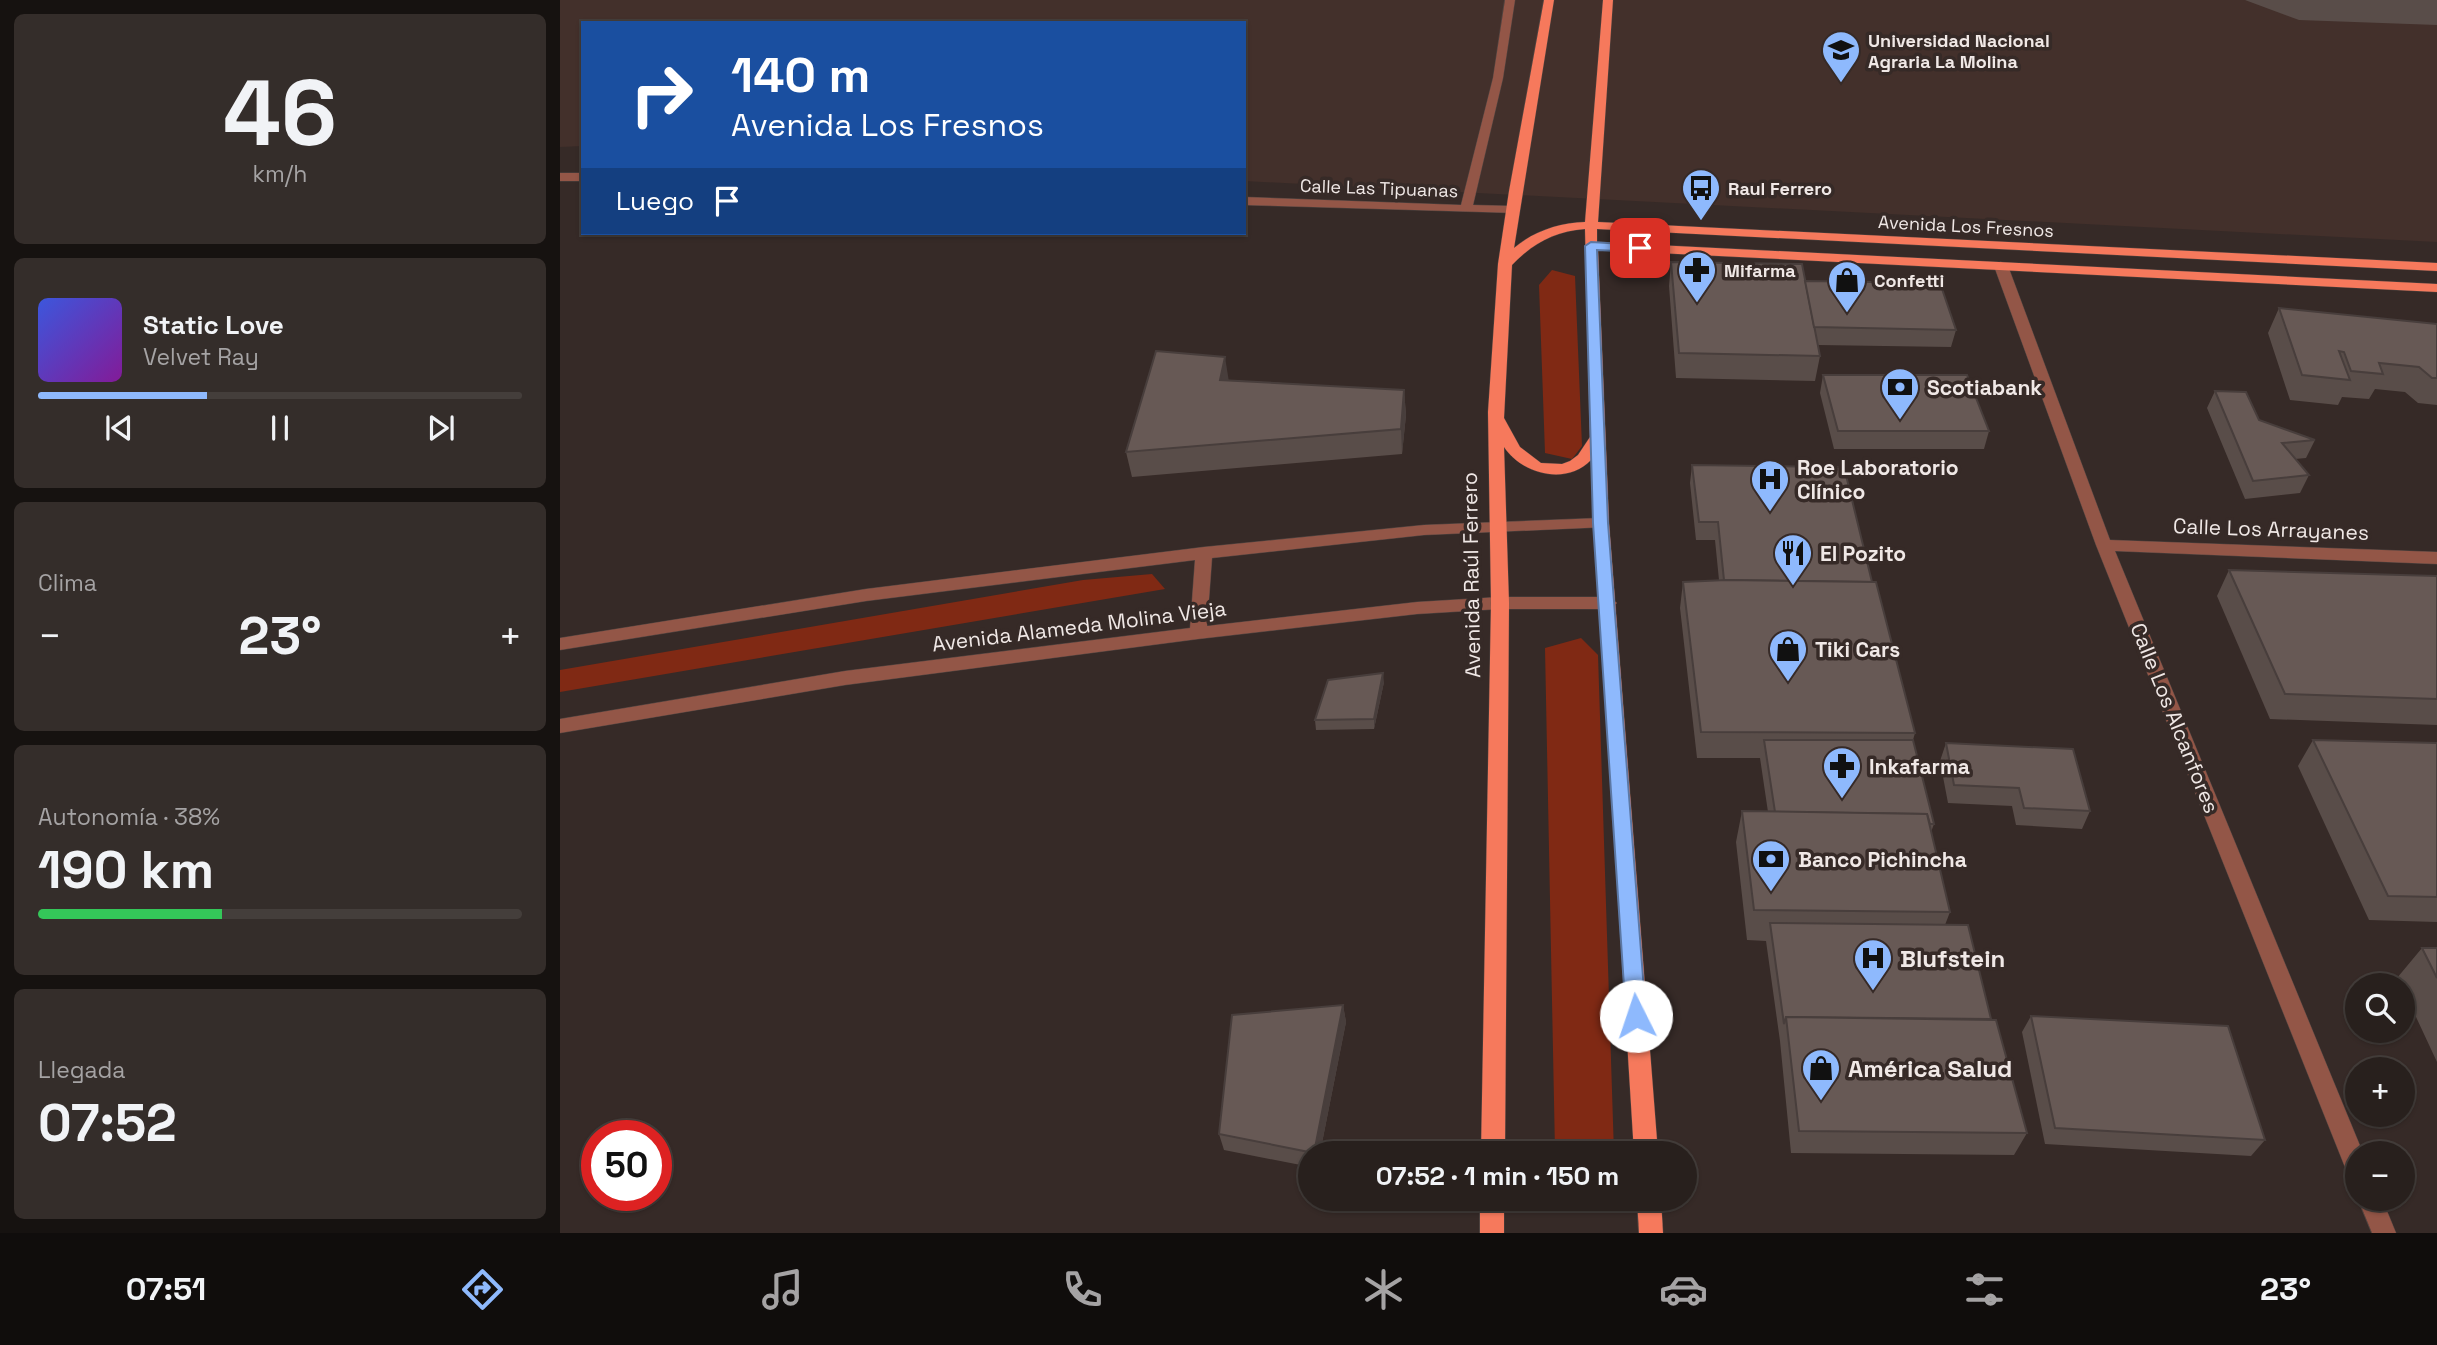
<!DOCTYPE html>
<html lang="es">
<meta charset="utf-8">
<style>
:root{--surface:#28201d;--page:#342d2a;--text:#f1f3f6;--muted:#a5a3a4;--line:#443e3b;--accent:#8eb9fd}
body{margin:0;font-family:"Space Grotesk",sans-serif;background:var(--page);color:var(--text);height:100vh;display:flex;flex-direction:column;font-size:26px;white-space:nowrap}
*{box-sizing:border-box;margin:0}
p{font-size:23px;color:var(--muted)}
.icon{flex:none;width:38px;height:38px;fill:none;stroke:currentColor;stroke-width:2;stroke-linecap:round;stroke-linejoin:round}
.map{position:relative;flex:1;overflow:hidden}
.side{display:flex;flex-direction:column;gap:14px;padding:14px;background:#161210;width:560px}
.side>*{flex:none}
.guide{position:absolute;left:21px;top:21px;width:665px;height:214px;border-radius:0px;box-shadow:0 2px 5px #0004,0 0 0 2px var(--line);background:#1a4fa0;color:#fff;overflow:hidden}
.fabs{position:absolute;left:1785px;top:973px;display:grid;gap:14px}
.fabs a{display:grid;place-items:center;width:70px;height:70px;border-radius:50%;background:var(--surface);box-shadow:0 2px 5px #0004,0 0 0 2px var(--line);font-size:35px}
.speed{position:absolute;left:21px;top:1120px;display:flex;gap:14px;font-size:35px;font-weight:700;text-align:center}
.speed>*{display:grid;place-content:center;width:91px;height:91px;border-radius:50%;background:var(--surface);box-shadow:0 2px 5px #0004,0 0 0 2px var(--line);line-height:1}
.speed .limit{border:10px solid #d22;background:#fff;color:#111}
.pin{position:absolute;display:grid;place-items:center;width:60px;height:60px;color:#fff;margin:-30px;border-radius:14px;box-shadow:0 4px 10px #0006}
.me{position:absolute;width:77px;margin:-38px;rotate:356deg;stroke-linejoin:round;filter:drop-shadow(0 0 5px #0008)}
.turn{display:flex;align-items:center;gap:24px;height:147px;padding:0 35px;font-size:32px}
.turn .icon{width:91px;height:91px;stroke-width:2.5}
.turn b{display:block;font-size:49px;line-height:60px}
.then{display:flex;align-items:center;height:66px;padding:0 35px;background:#0003;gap:14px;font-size:26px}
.big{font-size:52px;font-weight:700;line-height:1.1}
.side .widget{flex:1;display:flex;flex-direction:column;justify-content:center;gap:10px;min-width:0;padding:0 24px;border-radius:10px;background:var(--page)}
.side .dial{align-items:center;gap:0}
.dial b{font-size:91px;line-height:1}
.song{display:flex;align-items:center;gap:21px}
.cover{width:84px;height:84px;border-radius:10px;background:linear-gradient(135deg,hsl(230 70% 55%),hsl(290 70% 35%))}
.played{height:7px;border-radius:4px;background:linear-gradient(90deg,var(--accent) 35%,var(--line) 35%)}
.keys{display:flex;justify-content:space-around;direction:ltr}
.heat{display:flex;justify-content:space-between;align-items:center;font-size:38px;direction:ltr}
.charge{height:10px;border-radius:5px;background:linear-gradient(90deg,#34c759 38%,var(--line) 0)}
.trip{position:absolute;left:738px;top:1141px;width:399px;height:70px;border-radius:35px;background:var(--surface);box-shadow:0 2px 5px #0004,0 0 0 2px var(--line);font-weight:700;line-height:70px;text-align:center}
.menu{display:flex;height:112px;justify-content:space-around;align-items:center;background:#100d0c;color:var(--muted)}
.menu .icon{width:49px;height:49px}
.menu .selected{color:var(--accent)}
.menu b{font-size:32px;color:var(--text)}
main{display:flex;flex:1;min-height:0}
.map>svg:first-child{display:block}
</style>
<main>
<section class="side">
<div class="widget dial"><b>46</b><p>km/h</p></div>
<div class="widget">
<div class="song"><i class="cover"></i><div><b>Static Love</b><p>Velvet Ray</p></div></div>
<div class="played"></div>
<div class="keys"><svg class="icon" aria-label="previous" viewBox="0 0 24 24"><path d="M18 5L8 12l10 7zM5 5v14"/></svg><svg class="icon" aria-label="pause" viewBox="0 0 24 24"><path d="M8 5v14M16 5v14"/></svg><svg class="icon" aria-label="next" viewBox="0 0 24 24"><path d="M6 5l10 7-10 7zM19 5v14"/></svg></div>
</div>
<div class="widget"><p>Clima</p>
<div class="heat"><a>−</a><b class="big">23°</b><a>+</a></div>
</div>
<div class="widget"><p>Autonomía · 38%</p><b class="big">190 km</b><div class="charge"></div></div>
<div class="widget"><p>Llegada</p><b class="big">07:52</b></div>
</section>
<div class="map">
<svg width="1877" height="1233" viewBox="0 0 1877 1233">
<rect width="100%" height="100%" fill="#362a27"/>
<polygon fill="#43302b" points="0,0 1877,0 1877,242 684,181 684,23 23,23 23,146 0,147"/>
<g fill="#802914">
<polygon points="992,270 1015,276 1022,446 1012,459 985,453 979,285"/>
<polygon points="592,574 605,589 0,692 0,670 523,580"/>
<polygon points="1021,638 1038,655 1054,1153 1026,1153 1024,1149 995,1151 985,648"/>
</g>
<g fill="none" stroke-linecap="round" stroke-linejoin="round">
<defs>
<g id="minor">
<polygon points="945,0 955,0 943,78 913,205 952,206 958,210 956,213 684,205 684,197 901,205 933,78"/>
<rect x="0" y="173" width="23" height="8"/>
<polygon points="1441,262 1448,266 1550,540 1877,552 1877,564 1555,551 1803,1153 1797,1153 1797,1179 1788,1175 1785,1167 1536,545 1434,266"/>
<polygon points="1041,518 1047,519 1049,523 1047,527 864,535 652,558 647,626 857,602 940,597 1048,597 1057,603 1048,609 940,609 857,614 638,639 285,685 0,733 0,719 285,671 630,628 635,560 306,601 0,650 0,638 306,589 644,547 864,525"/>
<polygon points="1798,1199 1822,1199 1836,1233 1812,1233"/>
</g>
<g id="major">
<path d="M 984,0 L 994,0 L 954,248 C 974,231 999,223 1025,222 L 1043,0 L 1053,0 L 1038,222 L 1877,263 L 1877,271 L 1037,229 L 1037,242 L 1877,284 L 1877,292 L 1038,250 L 1049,523 L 1098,1153 L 1074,1153 L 1031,460 C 1006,486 962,474 944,447 L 949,603 L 945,1153 L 921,1153 L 931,603 L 928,412 L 938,264 L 949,191 ZM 1025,229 L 1030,437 L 1018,455 L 1010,461 L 1002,464 L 981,463 L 960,447 L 944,418 L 952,265 C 972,244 995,231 1025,229 Z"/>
<rect x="920" y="1199" width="24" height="34"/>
<polygon points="1077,1199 1101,1199 1103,1233 1079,1233"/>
</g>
</defs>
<use href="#minor" stroke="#504542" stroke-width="1"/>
<use href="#major" stroke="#504542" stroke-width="1"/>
<use href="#minor" fill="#935647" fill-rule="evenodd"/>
<use href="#major" fill="#f6795c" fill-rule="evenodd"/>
</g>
<g fill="#594d49">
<polygon points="1685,0 1877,0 1877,25 1739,20"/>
<polygon points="1111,262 1245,281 1396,330 1391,347 1258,345 1260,356 1255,381 1116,378 1109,286"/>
<polygon points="1719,308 1877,324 1877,405 1858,403 1845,392 1815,389 1809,399 1782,397 1778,405 1730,400 1708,333"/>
<polygon points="1263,375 1429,431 1424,449 1274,449 1260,393"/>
<polygon points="669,380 844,390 846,415 842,454 572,477 566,452"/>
<polygon points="1655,391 1699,420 1755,440 1746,458 1735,459 1749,475 1740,493 1685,499 1647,408"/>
<polygon points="1132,465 1312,582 1355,733 1353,740 1374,824 1371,832 1390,912 1385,925 1431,1019 1467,1133 1454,1155 1231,1153 1220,1041 1206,941 1187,940 1176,842 1182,811 1208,812 1200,758 1137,758 1120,608 1123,582 1159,580 1155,540 1136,540 1130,483"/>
<polygon points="1669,570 1877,576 1877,725 1710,719 1657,596"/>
<polygon points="824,682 814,729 756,730 755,720"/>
<polygon points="1753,740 1877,743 1877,922 1809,920 1738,766"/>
<polygon points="1386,743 1530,811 1522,829 1456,825 1452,806 1388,803 1380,761"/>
<polygon points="1862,948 1877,948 1877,1062 1843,989 1843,985 1841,985 1837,978"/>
<polygon points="783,1005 786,1022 760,1153 751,1153 751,1167 664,1150 659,1134"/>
<polygon points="1471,1016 1705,1140 1691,1156 1485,1144 1462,1032"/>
</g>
<g fill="#483e3c">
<polygon points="665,357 669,382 660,380"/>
<polygon points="844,390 846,415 842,454 841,429"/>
<polygon points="823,673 824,682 814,729 814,719"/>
<polygon points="783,1005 786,1022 760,1153 754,1153"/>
</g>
<g fill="#675955" stroke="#483e3c" stroke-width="2">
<polygon points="1111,262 1242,264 1260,356 1119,353"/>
<polygon points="1245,281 1380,283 1396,330 1254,327"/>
<polygon points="1719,308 1877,324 1877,378 1872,378 1859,367 1819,363 1823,374 1791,371 1784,352 1779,351 1790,380 1742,375"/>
<polygon points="596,351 665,357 660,380 844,390 841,429 566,452"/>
<polygon points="1263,375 1407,375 1429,431 1278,431"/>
<polygon points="1655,391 1686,392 1699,420 1755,440 1722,443 1749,475 1693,481"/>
<polygon points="1132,465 1284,467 1312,582 1164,580 1158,522 1139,522"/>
<polygon points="1669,570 1877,576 1877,699 1725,694"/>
<polygon points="1166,580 1316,582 1355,733 1141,732 1123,582"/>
<polygon points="823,673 814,719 755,720 768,680"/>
<polygon points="1204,740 1353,740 1374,824 1370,824 1367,814 1215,812"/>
<polygon points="1753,740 1877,743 1877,897 1828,896"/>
<polygon points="1386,743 1513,749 1530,811 1464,808 1459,788 1394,785"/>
<polygon points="1182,811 1367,814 1390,912 1194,910"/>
<polygon points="1210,923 1408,925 1431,1019 1226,1017 1224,1024"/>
<polygon points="1862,948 1877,948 1877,978"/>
<polygon points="783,1005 754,1153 659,1134 672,1015"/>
<polygon points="1471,1016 1668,1026 1705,1140 1495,1128"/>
<polygon points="1226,1017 1436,1020 1467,1133 1239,1131"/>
</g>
<polygon fill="#8eb9fd" stroke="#5c78a4" stroke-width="2" points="1031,242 1080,245 1086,248 1080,252 1037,250 1048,523 1086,1016 1083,1022 1076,1025 1069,1022 1066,1016 1033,523 1025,246"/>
<defs>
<symbol id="university-pin" viewBox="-11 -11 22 30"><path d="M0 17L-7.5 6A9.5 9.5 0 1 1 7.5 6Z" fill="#8eb9fd" stroke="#362a27"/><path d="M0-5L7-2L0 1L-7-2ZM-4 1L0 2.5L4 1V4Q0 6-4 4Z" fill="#111"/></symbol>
<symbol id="bus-pin" viewBox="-11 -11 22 30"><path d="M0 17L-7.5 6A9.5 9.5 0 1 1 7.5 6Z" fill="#8eb9fd" stroke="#362a27"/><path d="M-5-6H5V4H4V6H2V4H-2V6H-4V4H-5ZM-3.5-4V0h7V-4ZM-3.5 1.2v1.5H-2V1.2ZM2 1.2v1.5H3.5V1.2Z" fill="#111"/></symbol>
<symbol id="pharmacy-pin" viewBox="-11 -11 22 30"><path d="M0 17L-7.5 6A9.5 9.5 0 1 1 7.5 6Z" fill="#8eb9fd" stroke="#362a27"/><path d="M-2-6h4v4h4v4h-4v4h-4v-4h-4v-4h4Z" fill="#111"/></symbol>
<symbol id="shop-pin" viewBox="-11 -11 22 30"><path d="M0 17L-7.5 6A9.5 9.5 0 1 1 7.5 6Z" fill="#8eb9fd" stroke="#362a27"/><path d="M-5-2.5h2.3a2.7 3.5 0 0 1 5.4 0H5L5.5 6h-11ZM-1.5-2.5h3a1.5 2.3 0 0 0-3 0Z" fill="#111"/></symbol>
<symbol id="bank-pin" viewBox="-11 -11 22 30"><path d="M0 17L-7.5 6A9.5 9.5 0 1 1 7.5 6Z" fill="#8eb9fd" stroke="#362a27"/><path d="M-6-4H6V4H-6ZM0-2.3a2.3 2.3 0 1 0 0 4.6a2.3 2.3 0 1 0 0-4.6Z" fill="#111"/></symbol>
<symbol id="hospital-pin" viewBox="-11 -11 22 30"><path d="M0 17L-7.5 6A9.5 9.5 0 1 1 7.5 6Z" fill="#8eb9fd" stroke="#362a27"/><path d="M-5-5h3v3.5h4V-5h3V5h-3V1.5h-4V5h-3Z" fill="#111"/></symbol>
<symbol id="restaurant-pin" viewBox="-11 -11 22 30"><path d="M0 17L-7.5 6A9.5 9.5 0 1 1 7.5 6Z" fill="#8eb9fd" stroke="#362a27"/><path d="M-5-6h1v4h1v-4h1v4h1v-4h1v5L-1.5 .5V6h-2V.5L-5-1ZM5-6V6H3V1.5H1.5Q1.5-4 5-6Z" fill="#111"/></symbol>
</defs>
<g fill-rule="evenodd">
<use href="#university-pin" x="1259" y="28" width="44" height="60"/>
<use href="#bus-pin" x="1119" y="166" width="44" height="60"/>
<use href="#pharmacy-pin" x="1115" y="248" width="44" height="60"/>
<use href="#shop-pin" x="1265" y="258" width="44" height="60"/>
<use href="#bank-pin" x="1318" y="365" width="44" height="60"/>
<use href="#hospital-pin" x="1188" y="457" width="44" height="60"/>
<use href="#restaurant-pin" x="1211" y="531" width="44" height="60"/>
<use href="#shop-pin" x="1206" y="627" width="44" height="60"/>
<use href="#pharmacy-pin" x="1260" y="744" width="44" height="60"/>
<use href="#bank-pin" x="1189" y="837" width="44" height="60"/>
<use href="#hospital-pin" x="1291" y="936" width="44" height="60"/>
<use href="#shop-pin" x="1239" y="1046" width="44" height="60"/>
</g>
<g text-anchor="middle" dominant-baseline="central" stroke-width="7" stroke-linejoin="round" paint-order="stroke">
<g font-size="18" font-weight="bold" fill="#f0e8e6" stroke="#362a27" text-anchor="start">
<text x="1308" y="40">Universidad Nacional<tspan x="1308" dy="21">Agraria La Molina</tspan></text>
<text x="1168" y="188">Raul Ferrero</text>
<text x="1164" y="270">Mifarma</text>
<text x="1314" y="280">Confetti</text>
</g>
<g font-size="18" fill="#f0e8e6" stroke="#362a27">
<text transform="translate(819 188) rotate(2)">Calle Las Tipuanas</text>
<text transform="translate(1406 226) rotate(3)">Avenida Los Fresnos</text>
</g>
<g font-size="21" font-weight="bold" fill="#f0e8e6" stroke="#362a27" text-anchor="start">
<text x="1367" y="387">Scotiabank</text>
<text x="1237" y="467">Roe Laboratorio<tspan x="1237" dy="24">Clínico</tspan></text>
<text x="1260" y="553">El Pozito</text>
<text x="1255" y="649">Tiki Cars</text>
<text x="1309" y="766">Inkafarma</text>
<text x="1238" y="859">Banco Pichincha</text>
</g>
<g font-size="21" fill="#f0e8e6" stroke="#362a27">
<text transform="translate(1711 529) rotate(2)">Calle Los Arrayanes</text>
<text transform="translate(911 575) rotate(-91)">Avenida Raúl Ferrero</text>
<text transform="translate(519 626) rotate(-7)">Avenida Alameda Molina Vieja</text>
<text transform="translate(1615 718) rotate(68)">Calle Los Alcanfores</text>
</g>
<g font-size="24" font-weight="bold" fill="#f0e8e6" stroke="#362a27" text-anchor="start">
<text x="1340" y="958">Blufstein</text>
<text x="1288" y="1068">América Salud</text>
</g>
</g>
</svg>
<div class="fabs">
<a><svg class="icon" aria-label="search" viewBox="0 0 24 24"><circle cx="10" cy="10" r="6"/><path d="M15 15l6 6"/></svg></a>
<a>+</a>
<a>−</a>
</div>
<div class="speed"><div class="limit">50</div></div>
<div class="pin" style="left:1080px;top:248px;background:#d93025"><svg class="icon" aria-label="arrive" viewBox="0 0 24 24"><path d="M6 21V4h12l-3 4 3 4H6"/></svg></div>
<svg class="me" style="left:1076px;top:1016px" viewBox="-20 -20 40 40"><circle r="19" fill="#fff"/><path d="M0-13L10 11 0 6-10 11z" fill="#8eb9fd"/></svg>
<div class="trip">07:52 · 1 min · 150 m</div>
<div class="guide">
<div class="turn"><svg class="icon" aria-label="right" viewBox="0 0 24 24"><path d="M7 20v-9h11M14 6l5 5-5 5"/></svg><div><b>140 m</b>Avenida Los Fresnos</div></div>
<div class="then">Luego<svg class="icon" aria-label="arrive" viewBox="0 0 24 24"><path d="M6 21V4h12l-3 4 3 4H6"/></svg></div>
</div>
</div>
</main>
<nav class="menu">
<b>07:51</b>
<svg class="icon selected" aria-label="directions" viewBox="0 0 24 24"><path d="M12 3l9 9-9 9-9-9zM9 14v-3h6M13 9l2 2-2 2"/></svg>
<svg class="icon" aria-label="music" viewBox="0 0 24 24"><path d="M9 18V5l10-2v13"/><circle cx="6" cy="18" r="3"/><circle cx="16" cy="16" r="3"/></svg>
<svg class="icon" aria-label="phone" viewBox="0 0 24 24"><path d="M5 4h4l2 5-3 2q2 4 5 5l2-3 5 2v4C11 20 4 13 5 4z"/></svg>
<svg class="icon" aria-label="climate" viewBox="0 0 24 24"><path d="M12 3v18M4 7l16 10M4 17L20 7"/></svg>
<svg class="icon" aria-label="car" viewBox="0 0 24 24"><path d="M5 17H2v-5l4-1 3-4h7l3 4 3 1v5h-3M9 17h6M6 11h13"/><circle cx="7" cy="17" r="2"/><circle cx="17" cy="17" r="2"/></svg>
<svg class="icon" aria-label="filters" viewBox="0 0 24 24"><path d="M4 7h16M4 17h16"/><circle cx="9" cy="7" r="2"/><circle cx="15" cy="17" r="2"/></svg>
<b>23°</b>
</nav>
